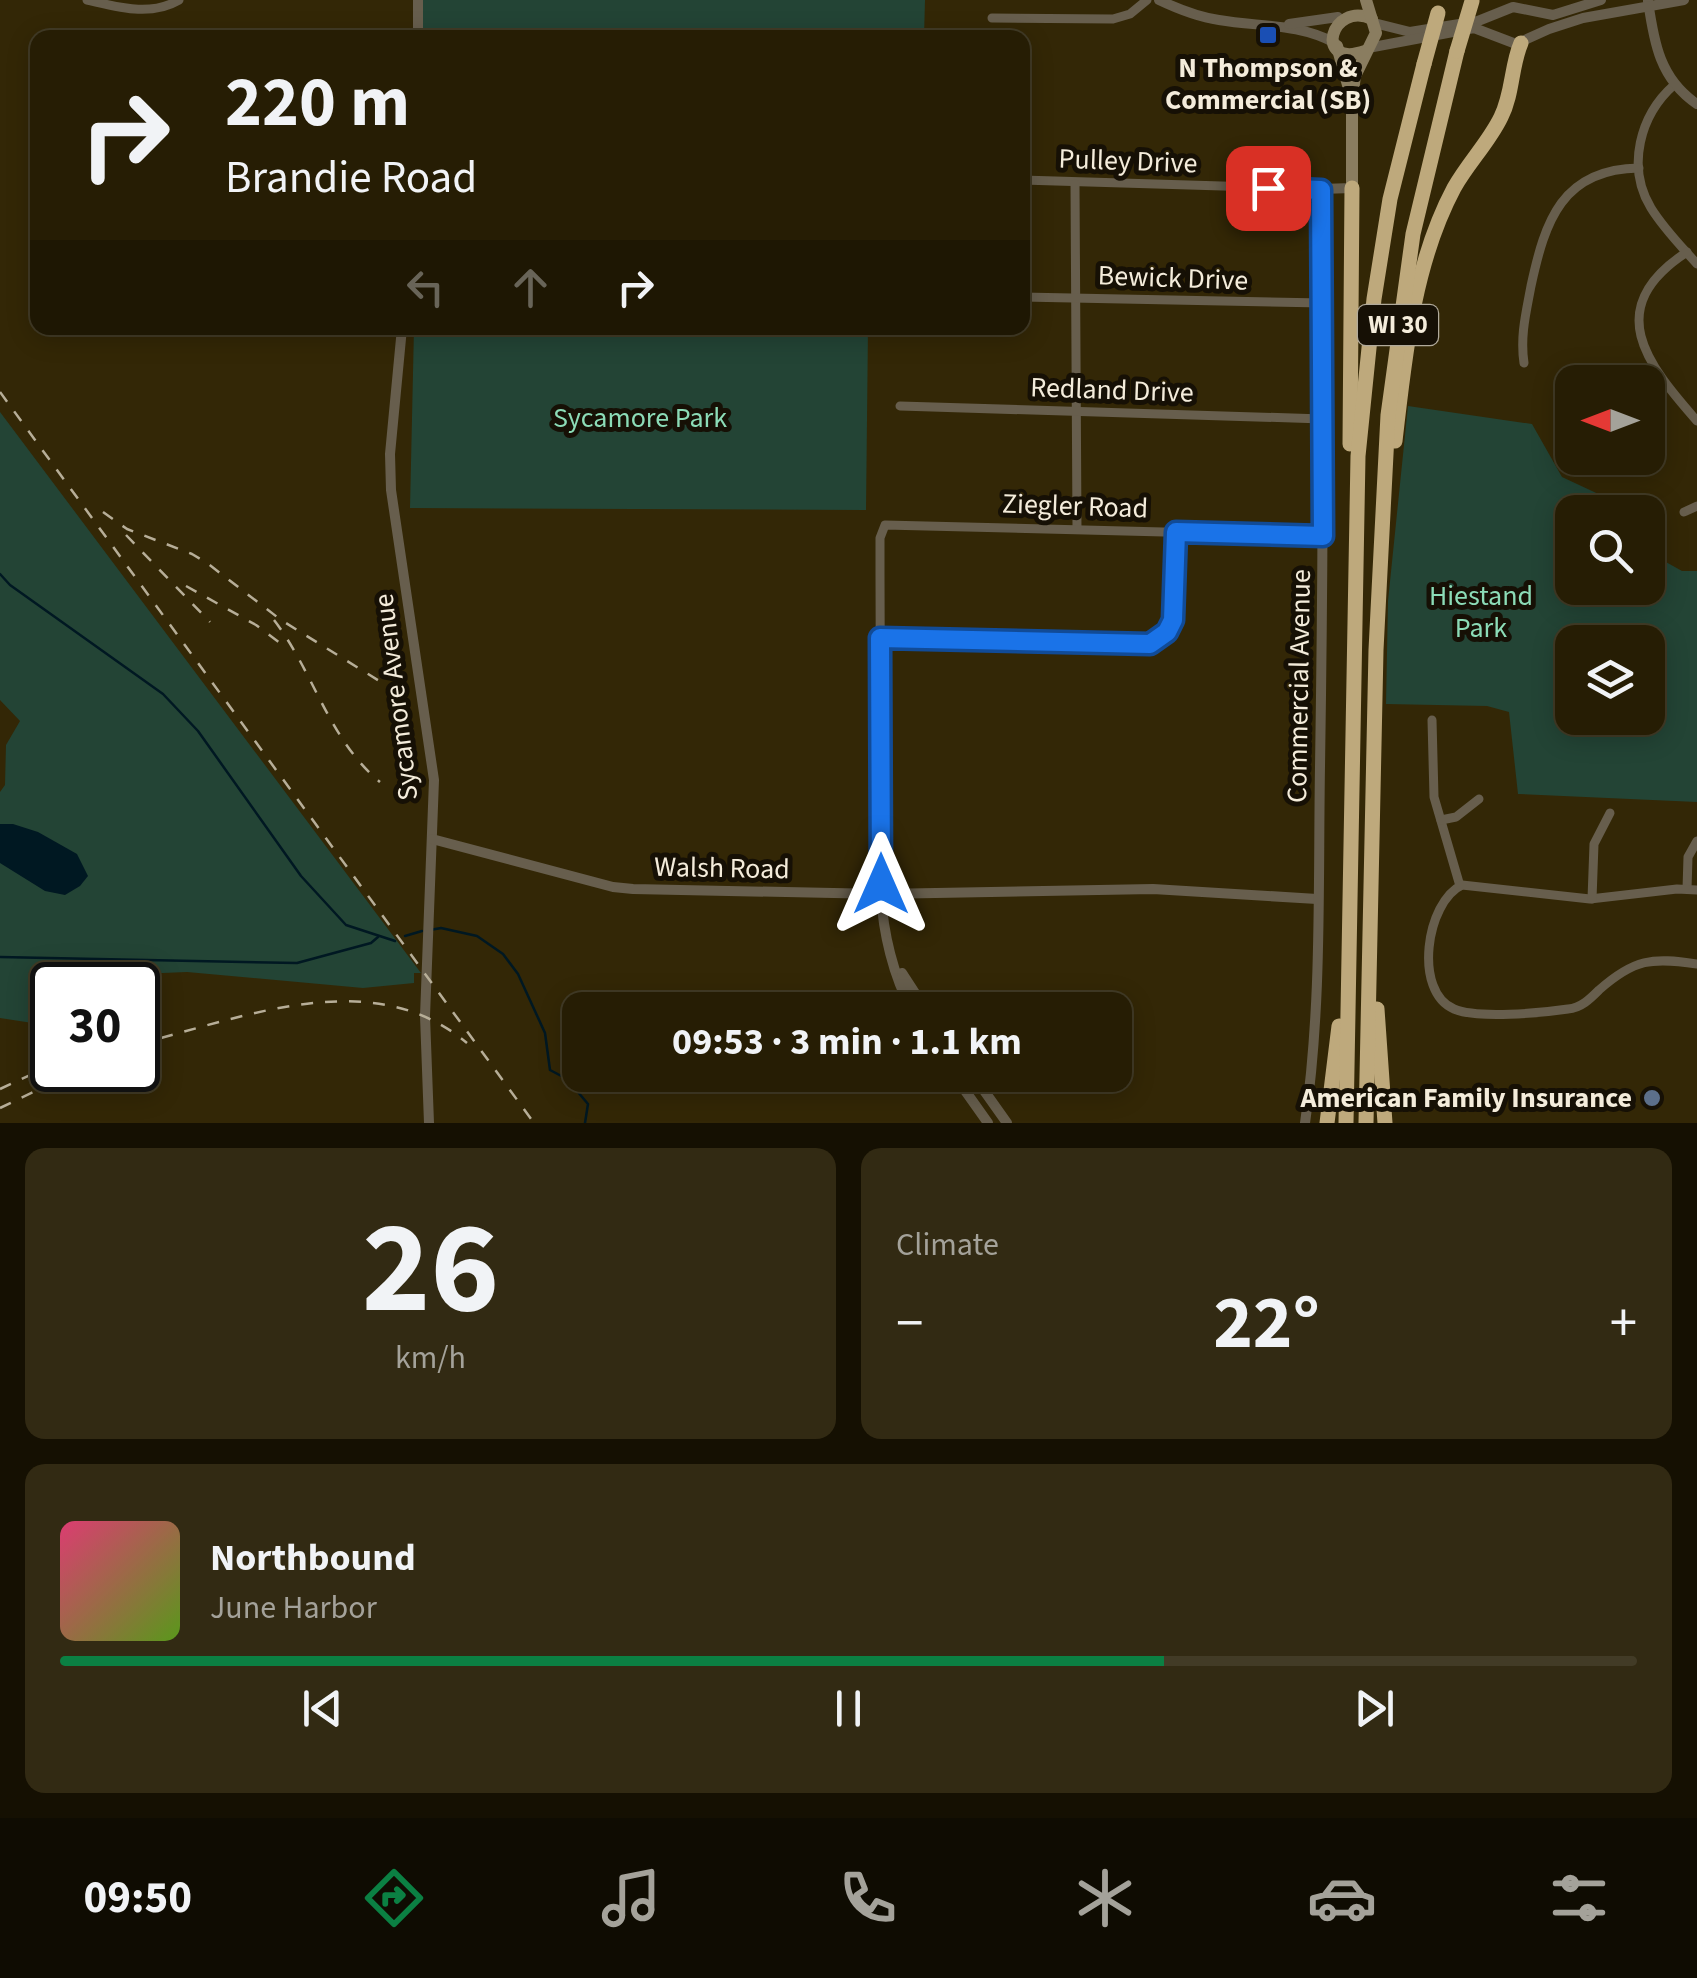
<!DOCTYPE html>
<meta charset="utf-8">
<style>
:root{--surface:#261d04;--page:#322a13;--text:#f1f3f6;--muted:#a4a29a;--line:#423b26;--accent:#0b8043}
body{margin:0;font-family:"Source Sans 3",sans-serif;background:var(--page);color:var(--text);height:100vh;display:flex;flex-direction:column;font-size:38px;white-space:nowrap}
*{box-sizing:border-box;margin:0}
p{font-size:32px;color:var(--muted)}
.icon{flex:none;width:55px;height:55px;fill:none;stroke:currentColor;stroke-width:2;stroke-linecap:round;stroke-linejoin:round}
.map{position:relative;height:1123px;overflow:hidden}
.drawer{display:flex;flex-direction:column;gap:25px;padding:25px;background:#151002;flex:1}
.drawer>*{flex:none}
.hud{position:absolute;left:30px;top:30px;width:1000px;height:305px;border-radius:20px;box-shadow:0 5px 25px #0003,0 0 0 2px var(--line);background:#261d04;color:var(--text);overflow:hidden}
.needle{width:65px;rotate:270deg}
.controls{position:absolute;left:1555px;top:365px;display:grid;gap:20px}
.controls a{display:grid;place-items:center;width:110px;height:110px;border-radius:20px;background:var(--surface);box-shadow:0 5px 25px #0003,0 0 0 2px var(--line);font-size:50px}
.speed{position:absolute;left:30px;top:962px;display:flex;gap:20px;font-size:50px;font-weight:700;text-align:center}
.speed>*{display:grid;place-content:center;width:130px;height:130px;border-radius:50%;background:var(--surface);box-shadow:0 5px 25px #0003,0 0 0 2px var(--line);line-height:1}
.speed .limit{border:5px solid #111;border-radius:15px;background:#fff;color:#111}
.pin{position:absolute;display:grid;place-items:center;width:85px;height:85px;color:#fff;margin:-42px;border-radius:20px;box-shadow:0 5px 15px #0006}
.me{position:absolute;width:110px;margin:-55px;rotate:0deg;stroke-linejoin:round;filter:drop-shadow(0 0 8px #0008)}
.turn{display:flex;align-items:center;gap:35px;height:210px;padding:0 30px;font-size:45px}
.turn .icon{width:130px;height:130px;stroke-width:2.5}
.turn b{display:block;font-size:70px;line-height:85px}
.lanes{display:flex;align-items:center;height:95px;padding:0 30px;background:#0003;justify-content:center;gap:50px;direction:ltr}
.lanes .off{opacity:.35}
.big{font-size:75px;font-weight:700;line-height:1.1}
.drawer .tile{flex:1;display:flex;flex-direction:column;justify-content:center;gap:15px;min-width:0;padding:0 35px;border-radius:20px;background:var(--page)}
.drawer .dial{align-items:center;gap:0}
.dial b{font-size:130px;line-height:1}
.song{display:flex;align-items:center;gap:30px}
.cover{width:120px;height:120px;border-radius:15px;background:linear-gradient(135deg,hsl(340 70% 55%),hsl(90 70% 35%))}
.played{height:10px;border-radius:5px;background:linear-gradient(90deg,var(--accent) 70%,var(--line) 70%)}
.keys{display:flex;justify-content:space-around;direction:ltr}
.heat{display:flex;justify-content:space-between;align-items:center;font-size:55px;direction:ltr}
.drawer .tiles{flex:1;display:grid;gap:25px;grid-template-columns:1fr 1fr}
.tile:last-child{grid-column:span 2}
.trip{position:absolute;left:562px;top:992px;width:570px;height:100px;border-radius:20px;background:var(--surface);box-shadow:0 5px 25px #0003,0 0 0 2px var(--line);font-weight:700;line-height:100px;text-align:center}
.dock{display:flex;height:160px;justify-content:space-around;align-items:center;background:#0f0c02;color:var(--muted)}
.dock .icon{width:70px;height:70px}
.dock .current{color:var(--accent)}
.dock b{font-size:45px;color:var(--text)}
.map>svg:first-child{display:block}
</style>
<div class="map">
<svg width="1697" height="1123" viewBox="0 0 1697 1123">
<rect width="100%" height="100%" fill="#332706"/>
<g fill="#234435" fill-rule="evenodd">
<polygon points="421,0 925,0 924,37 420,38"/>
<polygon points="414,328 868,328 866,510 410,508"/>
<path d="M 1408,406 L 1532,424 L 1562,477 L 1607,498 L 1617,512 L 1572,512 L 1572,588 L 1648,588 L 1648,552 L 1682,571 L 1697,571 L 1697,802 L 1518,794 L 1509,712 L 1487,706 L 1386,704 L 1388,601 ZM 1572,642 L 1648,642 L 1648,718 L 1572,718 Z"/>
<polygon points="0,412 421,973 414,973 414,983 363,988 187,972 90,976 87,985 52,985 52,1026 0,1018 0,792 5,785 6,745 20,721 0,700"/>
</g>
<polygon fill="#001822" points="0,824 13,824 38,832 77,854 88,876 80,886 65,895 45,891 0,863"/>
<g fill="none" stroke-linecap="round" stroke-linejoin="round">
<g stroke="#001822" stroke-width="2.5">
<polyline points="0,574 10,585 163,694 198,731 301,876 346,925 395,941"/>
<polyline points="430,930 441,928 477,936 503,954 518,974 545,1033 550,1070 567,1079 588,1104 585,1123"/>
<polyline points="405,936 422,931"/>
<polyline points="0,957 297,963 371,943 378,937"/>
</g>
<g stroke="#675e4d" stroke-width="9">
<path d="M 87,0 C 118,7 150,17 179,0"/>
<polyline points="992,18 1113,19 1130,14 1147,0"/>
<path d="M 1674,85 C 1640,115 1626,167 1651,208 C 1664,229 1681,246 1697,264"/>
<polyline points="1022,180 1321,189"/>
<polyline points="1075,184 1077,529"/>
<path d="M 1687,252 C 1601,308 1647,364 1697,421"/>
<polyline points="1022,297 1323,303"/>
<path d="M 1524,363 C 1520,336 1526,313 1531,286 C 1545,221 1562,169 1639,168"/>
<polyline points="1648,390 1660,378"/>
<polyline points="900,406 1323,419"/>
<polyline points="1684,512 1697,506"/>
<polyline points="880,638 1149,644 1167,633 1173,619 1176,532"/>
<polyline points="1432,720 1434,797 1460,886"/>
<polyline points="1441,820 1456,817 1479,799"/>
<polyline points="1687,889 1688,857 1697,841"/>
<path d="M 1697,890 L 1677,889 L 1590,899 L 1462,885 C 1426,902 1413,992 1454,1009 C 1477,1019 1541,1013 1568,1009 C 1581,1008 1590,999 1599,990 C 1634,959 1652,957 1697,964"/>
<polyline points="881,894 880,574 880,538 885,525 1323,536"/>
<polyline points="1592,899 1594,844 1610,813"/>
</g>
<g stroke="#675e4d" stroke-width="10">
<polyline points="418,0 418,38"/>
<path d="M 1159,0 C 1178,9 1198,17 1219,20 C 1259,27 1298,23 1335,43"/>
<path d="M 1648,1 C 1654,43 1660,79 1697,104"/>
<polyline points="1374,23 1410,32 1478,21 1513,7 1553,15 1601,0"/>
<polyline points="1289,24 1338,17"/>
<polyline points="1368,48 1474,28 1516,44 1549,29 1583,18 1684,0"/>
<polyline points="402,328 390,454 391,490 434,780 425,1016 429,1123"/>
<polyline points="432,839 613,887 633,889 881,894 1153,889 1317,899"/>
<path d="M 881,894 C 883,932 893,976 912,1010"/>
<polyline points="902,973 926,1010"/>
<polyline points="954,1075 988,1123"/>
<polyline points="973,1075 1007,1123"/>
<path d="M 1305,1123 C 1322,1005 1318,885 1320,767 C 1323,574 1324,382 1321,189 L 1352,188"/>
</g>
<g stroke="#8a7d60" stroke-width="12">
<polyline points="1337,46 1352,99"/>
<path d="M 1365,51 C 1312,69 1331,0 1372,19"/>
<polyline points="1352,188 1352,99 1355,76 1376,33 1366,0"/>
</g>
<g stroke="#bea97c" stroke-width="15">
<path d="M 1395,441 C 1405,356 1413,265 1454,188 C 1468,163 1489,142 1501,117 C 1513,93 1511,66 1521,43"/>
<polyline points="1350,444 1352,188"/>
<polyline points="1377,1009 1385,1123"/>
<polyline points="1327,1123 1339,1026"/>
<polyline points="1346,1123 1358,456 1374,299 1390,199 1424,64"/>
<polyline points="1366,1123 1376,650 1388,415 1413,234 1457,51"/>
</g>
<g stroke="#b7ae98" stroke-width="2.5" stroke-dasharray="12 12" stroke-linecap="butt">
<polyline points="0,392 534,1123"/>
<polyline points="103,512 127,529 192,554 207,563 281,620 381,682"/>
<polyline points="126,535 210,622"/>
<polyline points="186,586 256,625 284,646"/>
<path d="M 274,620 C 314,672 328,739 380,782"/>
<path d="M 138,1044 C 243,1018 372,963 467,1043"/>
<polyline points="0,1089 52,1065"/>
<polyline points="0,1108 79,1070"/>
</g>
<g stroke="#bea97c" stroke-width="15">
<polyline points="1457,51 1472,1"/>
<polyline points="1424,64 1438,13"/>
</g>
</g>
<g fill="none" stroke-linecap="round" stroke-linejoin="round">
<defs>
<polyline id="route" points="881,884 880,638 1150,644 1167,632 1173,620 1176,532 1323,536 1321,190 1268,188"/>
</defs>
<use href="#route" stroke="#114b97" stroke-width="25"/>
<use href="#route" stroke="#1a73e8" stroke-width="18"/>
</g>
<rect fill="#1a4fb4" stroke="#161005" stroke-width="4" x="1258" y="25" width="20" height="20" rx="5"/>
<circle fill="#5c6f8a" stroke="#161005" stroke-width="4" cx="1652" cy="1098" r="10"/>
<g text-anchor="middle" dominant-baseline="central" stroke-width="10" stroke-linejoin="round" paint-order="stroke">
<rect fill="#161005" stroke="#b1aa9b" stroke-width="2.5" x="1358" y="305" width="80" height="40" rx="8"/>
<g font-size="25" font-weight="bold" fill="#f4ecdb">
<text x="1398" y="325">WI 30</text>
</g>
<g font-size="28" font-weight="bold" fill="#f4ecdb" stroke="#161005">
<text x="1268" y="68">N Thompson &amp;<tspan x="1268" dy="32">Commercial (SB)</tspan></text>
<text x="1632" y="1098" text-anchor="end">American Family Insurance</text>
</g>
<g font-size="28" fill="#f4ecdb" stroke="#161005">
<text transform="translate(1128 161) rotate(2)">Pulley Drive</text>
<text transform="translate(1173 278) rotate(2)">Bewick Drive</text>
<text transform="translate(1112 390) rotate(2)">Redland Drive</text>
<text transform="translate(1075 506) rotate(2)">Ziegler Road</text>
<text transform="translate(1299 686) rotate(-89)">Commercial Avenue</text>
<text transform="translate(396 697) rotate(-97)">Sycamore Avenue</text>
<text transform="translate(722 868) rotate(1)">Walsh Road</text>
</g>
<g font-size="28" fill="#8cdcb7" stroke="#161005">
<text x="640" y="418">Sycamore Park</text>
<text x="1481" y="596">Hiestand<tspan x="1481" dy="32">Park</tspan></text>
</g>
</g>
</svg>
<div class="controls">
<a><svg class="needle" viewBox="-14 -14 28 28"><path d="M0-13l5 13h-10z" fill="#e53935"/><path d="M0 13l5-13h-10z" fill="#a4a29a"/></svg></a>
<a><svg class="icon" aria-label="search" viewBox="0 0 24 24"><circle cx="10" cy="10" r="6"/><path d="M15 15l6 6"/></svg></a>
<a><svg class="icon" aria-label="layers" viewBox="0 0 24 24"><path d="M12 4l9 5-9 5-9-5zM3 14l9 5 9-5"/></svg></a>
</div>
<div class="speed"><div class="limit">30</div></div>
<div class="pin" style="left:1268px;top:188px;background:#d93025"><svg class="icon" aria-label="arrive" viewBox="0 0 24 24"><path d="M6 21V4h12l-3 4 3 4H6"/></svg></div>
<svg class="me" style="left:881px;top:884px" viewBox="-20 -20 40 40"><path d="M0-17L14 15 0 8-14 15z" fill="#1a73e8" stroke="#fff" stroke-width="4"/></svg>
<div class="trip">09:53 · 3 min · 1.1 km</div>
<div class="hud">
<div class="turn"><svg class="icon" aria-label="right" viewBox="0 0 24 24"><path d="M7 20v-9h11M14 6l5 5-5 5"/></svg><div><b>220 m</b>Brandie Road</div></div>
<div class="lanes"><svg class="icon off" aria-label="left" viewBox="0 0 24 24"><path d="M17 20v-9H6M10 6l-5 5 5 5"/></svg><svg class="icon off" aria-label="ahead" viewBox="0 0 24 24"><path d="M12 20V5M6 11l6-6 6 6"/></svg><svg class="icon" aria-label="right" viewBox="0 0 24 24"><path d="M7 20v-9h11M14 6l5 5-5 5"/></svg></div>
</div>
</div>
<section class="drawer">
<div class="tiles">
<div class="tile dial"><b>26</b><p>km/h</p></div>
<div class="tile"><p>Climate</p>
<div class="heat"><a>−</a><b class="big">22°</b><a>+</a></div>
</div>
<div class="tile">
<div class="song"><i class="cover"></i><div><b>Northbound</b><p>June Harbor</p></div></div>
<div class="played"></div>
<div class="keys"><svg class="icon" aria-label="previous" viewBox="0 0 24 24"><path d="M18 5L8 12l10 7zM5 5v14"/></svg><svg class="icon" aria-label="pause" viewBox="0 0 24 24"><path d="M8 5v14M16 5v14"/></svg><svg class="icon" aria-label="next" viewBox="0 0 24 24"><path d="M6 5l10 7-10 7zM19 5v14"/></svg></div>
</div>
</div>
</section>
<nav class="dock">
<b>09:50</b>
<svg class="icon current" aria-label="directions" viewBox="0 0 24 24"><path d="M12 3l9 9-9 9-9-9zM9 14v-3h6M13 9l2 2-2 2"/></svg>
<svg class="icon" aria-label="music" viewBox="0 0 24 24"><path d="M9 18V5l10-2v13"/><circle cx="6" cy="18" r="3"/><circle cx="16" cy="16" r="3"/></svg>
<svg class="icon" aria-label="phone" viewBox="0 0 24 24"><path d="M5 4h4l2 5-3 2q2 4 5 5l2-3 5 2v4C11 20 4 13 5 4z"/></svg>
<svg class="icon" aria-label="climate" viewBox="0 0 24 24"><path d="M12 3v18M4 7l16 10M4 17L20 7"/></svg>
<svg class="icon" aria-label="car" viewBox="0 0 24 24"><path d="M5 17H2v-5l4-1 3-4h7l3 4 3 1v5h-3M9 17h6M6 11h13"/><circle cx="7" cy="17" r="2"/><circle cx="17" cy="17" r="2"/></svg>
<svg class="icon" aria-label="filters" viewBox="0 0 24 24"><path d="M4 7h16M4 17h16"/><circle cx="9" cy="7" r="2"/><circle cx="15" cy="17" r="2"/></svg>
</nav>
